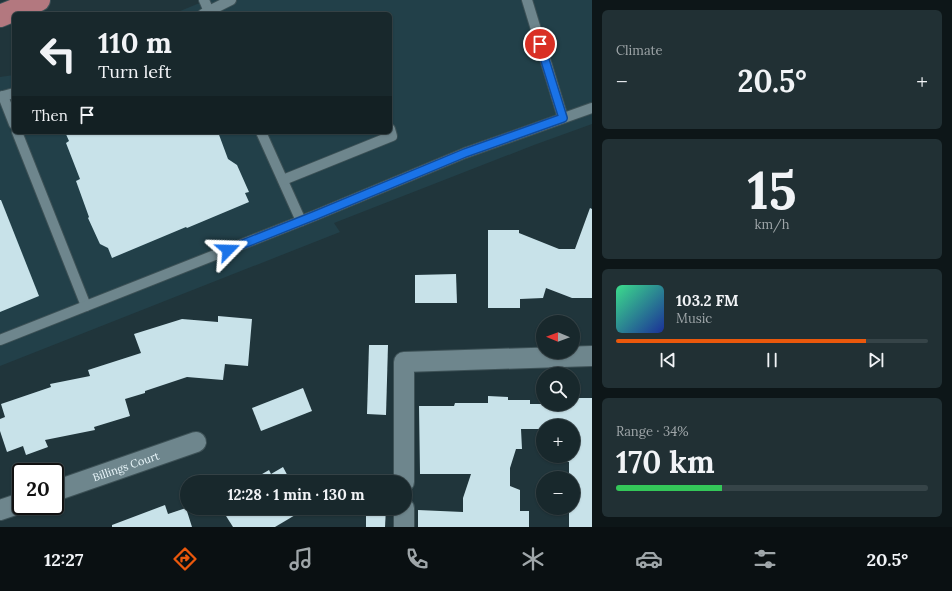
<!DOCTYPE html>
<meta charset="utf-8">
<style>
:root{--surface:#18282c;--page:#213034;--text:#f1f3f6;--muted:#9fa6a9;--line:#364448;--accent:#ea580c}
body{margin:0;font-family:Lora,serif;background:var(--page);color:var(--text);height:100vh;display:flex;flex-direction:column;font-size:15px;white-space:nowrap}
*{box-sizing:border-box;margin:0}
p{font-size:13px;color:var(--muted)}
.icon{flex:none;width:22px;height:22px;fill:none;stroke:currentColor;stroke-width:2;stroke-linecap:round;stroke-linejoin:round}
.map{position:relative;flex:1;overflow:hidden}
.sheet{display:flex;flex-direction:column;gap:10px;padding:10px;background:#0d1618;width:360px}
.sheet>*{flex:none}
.guide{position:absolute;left:12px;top:12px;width:380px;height:122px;border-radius:6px;box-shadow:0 1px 3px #0004,0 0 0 1px var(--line);background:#18282c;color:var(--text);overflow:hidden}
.needle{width:26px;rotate:271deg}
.buttons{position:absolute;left:536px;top:315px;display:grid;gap:8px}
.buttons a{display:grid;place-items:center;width:44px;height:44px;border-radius:50%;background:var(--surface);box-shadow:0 1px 3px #0004,0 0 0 1px var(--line);font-size:20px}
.speed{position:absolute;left:12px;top:463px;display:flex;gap:8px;font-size:20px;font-weight:700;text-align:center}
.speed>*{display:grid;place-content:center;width:52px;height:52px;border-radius:50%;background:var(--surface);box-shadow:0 1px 3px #0004,0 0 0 1px var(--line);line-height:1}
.speed .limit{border:2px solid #111;border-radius:6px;background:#fff;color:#111}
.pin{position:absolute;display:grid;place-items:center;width:34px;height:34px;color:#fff;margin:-17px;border:2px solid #fff;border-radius:50%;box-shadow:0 1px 4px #0007}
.me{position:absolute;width:44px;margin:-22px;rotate:68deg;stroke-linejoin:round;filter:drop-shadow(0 0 3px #0008)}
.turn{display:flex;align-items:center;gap:14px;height:84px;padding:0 20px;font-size:18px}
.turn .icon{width:52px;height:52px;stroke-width:2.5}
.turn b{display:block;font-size:28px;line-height:34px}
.then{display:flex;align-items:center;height:38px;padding:0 20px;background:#0003;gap:8px;font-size:15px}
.big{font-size:30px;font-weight:700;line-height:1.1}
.sheet .widget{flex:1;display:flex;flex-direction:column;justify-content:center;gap:6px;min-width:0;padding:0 14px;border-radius:6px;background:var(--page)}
.sheet .dial{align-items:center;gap:0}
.dial b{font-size:52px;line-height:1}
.song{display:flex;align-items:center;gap:12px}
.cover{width:48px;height:48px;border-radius:6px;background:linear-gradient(135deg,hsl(150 70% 55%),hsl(230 70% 35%))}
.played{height:4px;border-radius:2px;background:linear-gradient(90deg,var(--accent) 80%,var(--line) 80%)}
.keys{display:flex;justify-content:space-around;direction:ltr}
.heat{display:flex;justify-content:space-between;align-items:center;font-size:22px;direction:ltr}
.charge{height:6px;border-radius:3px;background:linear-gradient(90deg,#34c759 34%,var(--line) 0)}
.trip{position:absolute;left:180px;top:475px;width:232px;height:40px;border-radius:20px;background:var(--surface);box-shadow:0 1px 3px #0004,0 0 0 1px var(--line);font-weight:700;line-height:40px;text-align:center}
.tab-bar{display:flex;height:64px;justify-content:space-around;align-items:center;background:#0a1012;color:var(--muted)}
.tab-bar .icon{width:28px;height:28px}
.tab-bar .active{color:var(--accent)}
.tab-bar b{font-size:18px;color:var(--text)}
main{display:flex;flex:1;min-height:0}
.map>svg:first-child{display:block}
</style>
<main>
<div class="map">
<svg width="592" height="527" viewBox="0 0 592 527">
<rect width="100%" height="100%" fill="#20353b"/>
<polygon fill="#224049" points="207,0 592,0 592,124 534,145 334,223 340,232 0,366 0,77 14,75 14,132 390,132 390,14 173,14"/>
<g fill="#c8e2e9">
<polygon points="65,132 218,132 228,159 237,165 249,192 245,193 249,202 187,228 186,227 112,258 108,248 100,244 99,242 88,218 89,217 76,181 80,179 66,143 69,141"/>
<polygon points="0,200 1,200 39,296 0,312"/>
<polygon points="590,208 592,209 592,298 572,298 546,288 543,298 520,299 520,308 488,308 488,230 519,230 519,233 559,249 575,249"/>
<polygon points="456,274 457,303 415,303 415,275"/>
<polygon points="218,316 252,319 248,366 225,364 223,380 187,377 145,391 145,393 125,399 130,416 94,427 95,430 45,440 48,447 26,455 23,446 7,452 0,431 0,419 5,417 1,404 51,387 50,384 90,376 88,370 141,353 134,334 182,319 218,322"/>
<polygon points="369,345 388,345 386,415 367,414"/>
<polygon points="303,388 312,411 261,431 252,408"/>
<polygon points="488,396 508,397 508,400 530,400 530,404 573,404 573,398 592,398 592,527 569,527 569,508 573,508 573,478 569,478 569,462 561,462 561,456 573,456 573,426 543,426 543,429 521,429 522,449 516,449 510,468 510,486 520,490 520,511 529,511 529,527 418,527 418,510 463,512 463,498 471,474 420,474 419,406 454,406 455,403 488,403"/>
<polygon points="283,467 291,482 253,482 252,480 269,470 271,474"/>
<polygon points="165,505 168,514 186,508 192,527 112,527 112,525"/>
<polygon points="221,508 307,508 275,527 233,527"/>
<polygon points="366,508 386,508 385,527 366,527"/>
</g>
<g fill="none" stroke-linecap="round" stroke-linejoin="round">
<defs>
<g id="service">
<polyline points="204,0 210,14"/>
<polyline points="527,0 563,118"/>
<polyline points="203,14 231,0"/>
<polyline points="3,96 14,124"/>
<polyline points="0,97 14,93"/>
<polyline points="17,132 86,306"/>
<polyline points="261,132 301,221"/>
<polyline points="283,180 392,136 390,129"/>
<polyline points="0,340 316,215 465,153 592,108"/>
</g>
<g id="minor">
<polyline points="404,482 404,362 592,356"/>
<path id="s1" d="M 55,491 L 196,442"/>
<polyline points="0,510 21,503"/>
<polyline points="404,527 404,508"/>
</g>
<polyline id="primary" points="0,16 39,0"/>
</defs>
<use href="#service" stroke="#3d5156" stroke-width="12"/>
<use href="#minor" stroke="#3d5156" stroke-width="22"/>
<use href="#primary" stroke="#3d5156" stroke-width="24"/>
<use href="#service" stroke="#6e868d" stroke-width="10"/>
<use href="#minor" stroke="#6e868d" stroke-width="20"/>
<use href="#primary" stroke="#b3787f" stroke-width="22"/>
</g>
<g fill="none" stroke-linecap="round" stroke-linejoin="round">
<defs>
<polyline id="route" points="228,250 316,215 465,153 563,118 540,44"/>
</defs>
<use href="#route" stroke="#114b97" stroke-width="10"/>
<use href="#route" stroke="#1a73e8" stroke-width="7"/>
</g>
<g text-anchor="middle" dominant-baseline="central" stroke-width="4" stroke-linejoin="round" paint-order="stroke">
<g font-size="11" fill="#eaf7fb" stroke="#111b1d">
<text stroke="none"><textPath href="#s1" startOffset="75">Billings Court</textPath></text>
</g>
</g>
</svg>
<div class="buttons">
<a><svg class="needle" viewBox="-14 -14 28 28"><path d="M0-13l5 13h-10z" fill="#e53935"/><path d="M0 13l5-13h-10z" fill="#9fa6a9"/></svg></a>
<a><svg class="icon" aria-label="search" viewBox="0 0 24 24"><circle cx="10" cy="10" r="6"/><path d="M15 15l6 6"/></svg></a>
<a>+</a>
<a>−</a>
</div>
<div class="speed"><div class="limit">20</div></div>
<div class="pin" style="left:540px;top:44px;background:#d93025"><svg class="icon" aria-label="arrive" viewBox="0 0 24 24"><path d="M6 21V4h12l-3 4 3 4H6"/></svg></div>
<svg class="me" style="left:228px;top:250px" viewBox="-20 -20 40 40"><path d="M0-17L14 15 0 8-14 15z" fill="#1a73e8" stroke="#fff" stroke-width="4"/></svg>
<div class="trip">12:28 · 1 min · 130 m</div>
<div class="guide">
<div class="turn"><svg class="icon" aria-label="left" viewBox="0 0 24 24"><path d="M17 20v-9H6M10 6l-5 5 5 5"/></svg><div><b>110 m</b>Turn left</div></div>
<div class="then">Then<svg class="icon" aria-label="arrive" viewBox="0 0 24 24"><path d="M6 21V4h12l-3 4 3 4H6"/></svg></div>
</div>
</div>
<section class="sheet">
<div class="widget"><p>Climate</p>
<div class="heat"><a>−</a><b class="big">20.5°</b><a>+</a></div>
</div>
<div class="widget dial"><b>15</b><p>km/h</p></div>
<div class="widget">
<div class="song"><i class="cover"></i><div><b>103.2 FM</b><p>Music</p></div></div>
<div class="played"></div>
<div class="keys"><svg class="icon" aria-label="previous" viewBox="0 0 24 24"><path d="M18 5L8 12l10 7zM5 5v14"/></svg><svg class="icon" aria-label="pause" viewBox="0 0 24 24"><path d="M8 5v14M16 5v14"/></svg><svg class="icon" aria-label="next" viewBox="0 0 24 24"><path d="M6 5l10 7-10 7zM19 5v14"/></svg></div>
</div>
<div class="widget"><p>Range · 34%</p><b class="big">170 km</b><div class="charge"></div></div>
</section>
</main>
<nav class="tab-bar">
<b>12:27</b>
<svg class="icon active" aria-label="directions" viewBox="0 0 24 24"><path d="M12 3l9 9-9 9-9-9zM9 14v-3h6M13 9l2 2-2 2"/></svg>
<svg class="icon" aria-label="music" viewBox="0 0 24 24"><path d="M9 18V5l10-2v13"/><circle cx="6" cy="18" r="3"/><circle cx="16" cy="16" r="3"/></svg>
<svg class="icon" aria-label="phone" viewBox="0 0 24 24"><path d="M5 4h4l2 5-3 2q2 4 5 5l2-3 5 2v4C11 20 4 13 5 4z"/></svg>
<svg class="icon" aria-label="climate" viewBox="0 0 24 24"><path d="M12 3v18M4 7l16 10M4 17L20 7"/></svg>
<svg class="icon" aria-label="car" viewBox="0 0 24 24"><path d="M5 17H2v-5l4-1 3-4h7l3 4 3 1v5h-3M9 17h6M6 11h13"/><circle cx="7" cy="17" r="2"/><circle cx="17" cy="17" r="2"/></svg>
<svg class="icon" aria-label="filters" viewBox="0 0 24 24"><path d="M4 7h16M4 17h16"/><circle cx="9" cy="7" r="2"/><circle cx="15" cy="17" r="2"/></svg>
<b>20.5°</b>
</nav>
